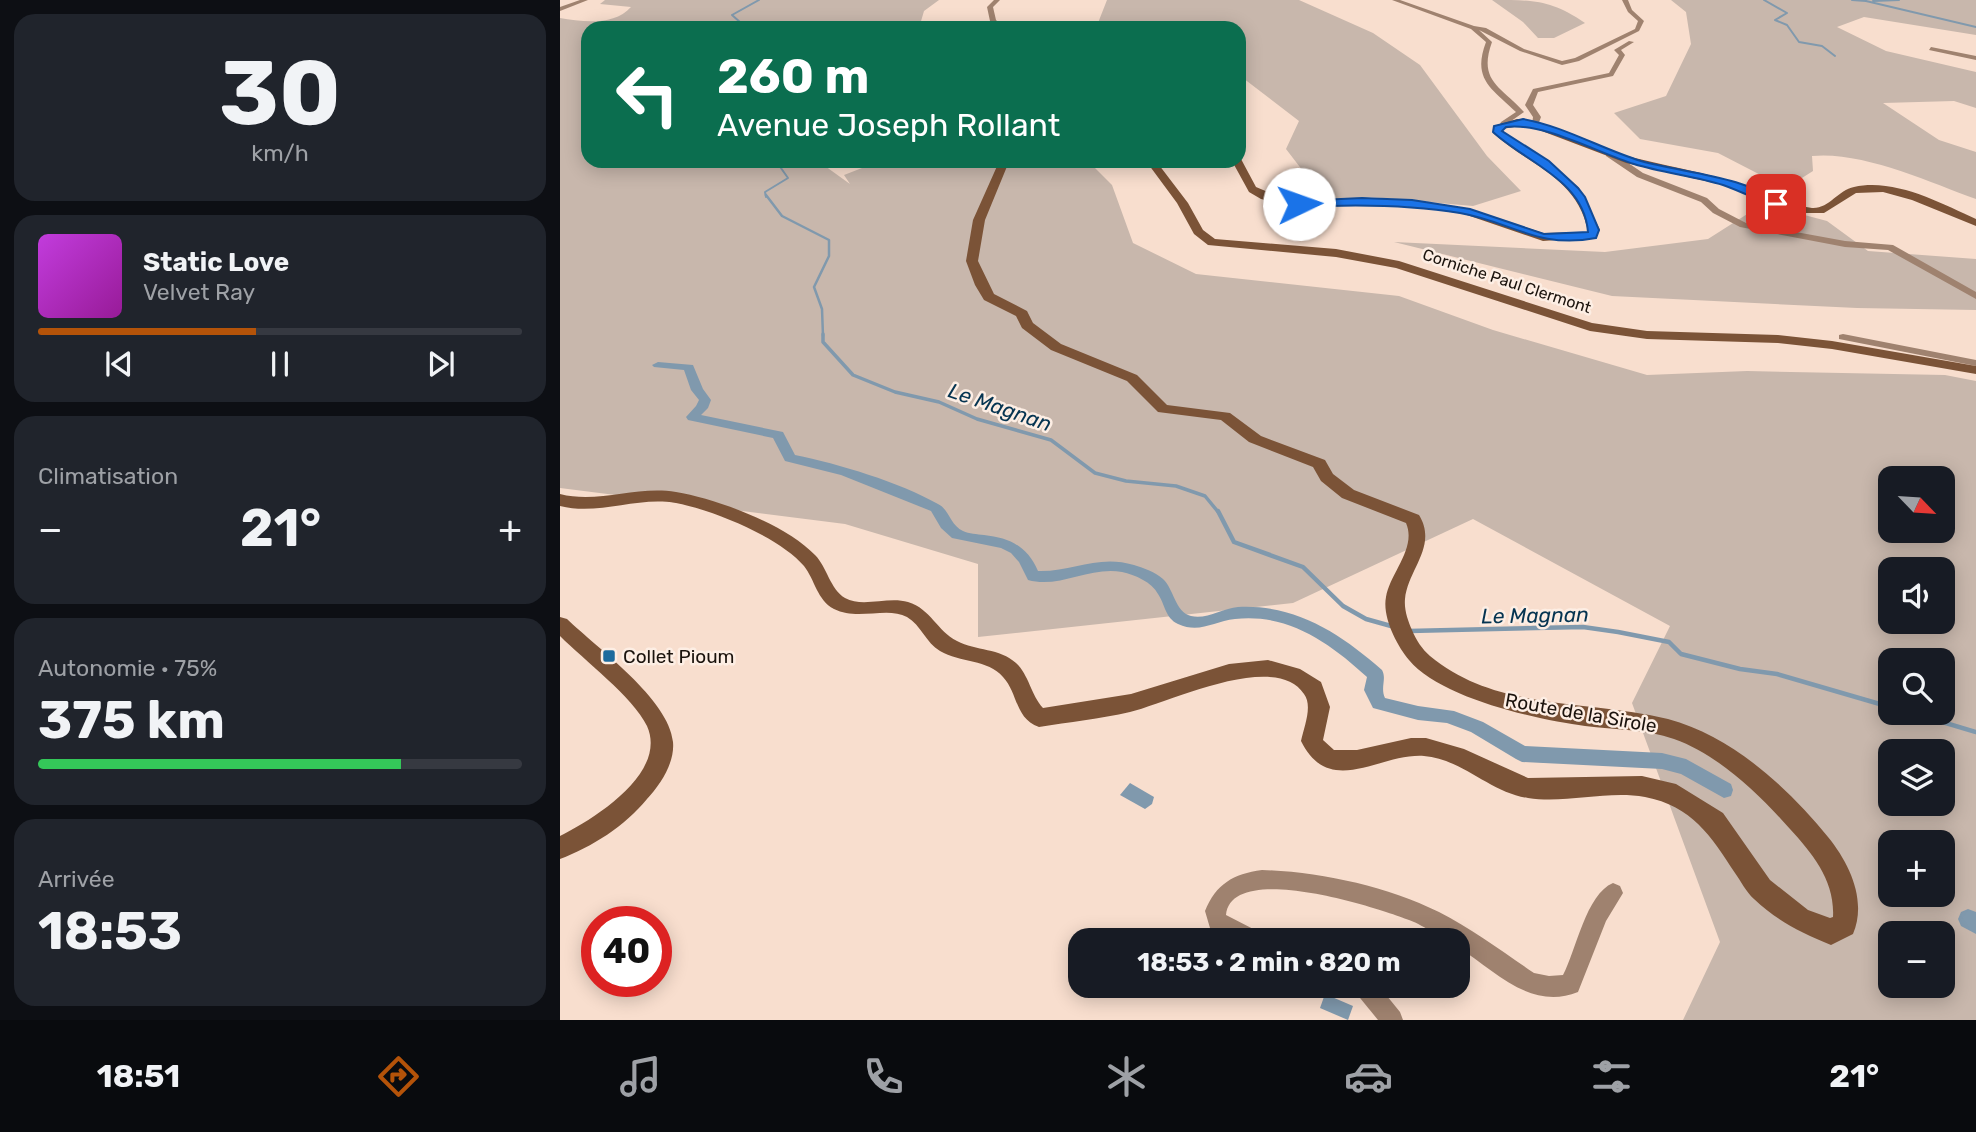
<!DOCTYPE html>
<html lang="fr">
<meta charset="utf-8">
<style>
:root{--surface:#171b24;--page:#20242c;--text:#f1f3f6;--muted:#9ea1a6;--line:#363941;--accent:#b45309}
body{margin:0;font-family:Rubik,sans-serif;background:var(--page);color:var(--text);height:100vh;display:flex;flex-direction:column;font-size:26px;white-space:nowrap}
*{box-sizing:border-box;margin:0}
p{font-size:23px;color:var(--muted)}
.icon{flex:none;width:38px;height:38px;fill:none;stroke:currentColor;stroke-width:2;stroke-linecap:round;stroke-linejoin:round}
.map{position:relative;flex:1;overflow:hidden}
.side{display:flex;flex-direction:column;gap:14px;padding:14px;background:#0d0f14;width:560px}
.side>*{flex:none}
.banner{position:absolute;left:21px;top:21px;width:665px;height:147px;border-radius:21px;box-shadow:0 4px 18px #0003;background:#0b6e4f;color:#fff;overflow:hidden}
.needle{width:46px;rotate:115deg}
.fabs{position:absolute;left:1318px;top:466px;display:grid;gap:14px}
.fabs a{display:grid;place-items:center;width:77px;height:77px;border-radius:14px;background:var(--surface);box-shadow:0 4px 18px #0003;font-size:35px}
.speed{position:absolute;left:21px;top:906px;display:flex;gap:14px;font-size:35px;font-weight:700;text-align:center}
.speed>*{display:grid;place-content:center;width:91px;height:91px;border-radius:50%;background:var(--surface);box-shadow:0 4px 18px #0003;line-height:1}
.speed .limit{border:10px solid #d22;background:#fff;color:#111}
.pin{position:absolute;display:grid;place-items:center;width:60px;height:60px;color:#fff;margin:-30px;border-radius:14px;box-shadow:0 4px 10px #0006}
.me{position:absolute;width:77px;margin:-38px;rotate:87deg;stroke-linejoin:round;filter:drop-shadow(0 0 5px #0008)}
.turn{display:flex;align-items:center;gap:24px;height:147px;padding:0 21px;font-size:32px}
.turn .icon{width:91px;height:91px;stroke-width:2.5}
.turn b{display:block;font-size:49px;line-height:60px}
.big{font-size:52px;font-weight:700;line-height:1.1}
.side .widget{flex:1;display:flex;flex-direction:column;justify-content:center;gap:10px;min-width:0;padding:0 24px;border-radius:21px;background:var(--page)}
.side .dial{align-items:center;gap:0}
.dial b{font-size:91px;line-height:1}
.song{display:flex;align-items:center;gap:21px}
.cover{width:84px;height:84px;border-radius:10px;background:linear-gradient(135deg,hsl(290 70% 55%),hsl(300 70% 35%))}
.played{height:7px;border-radius:4px;background:linear-gradient(90deg,var(--accent) 45%,var(--line) 45%)}
.keys{display:flex;justify-content:space-around;direction:ltr}
.heat{display:flex;justify-content:space-between;align-items:center;font-size:38px;direction:ltr}
.charge{height:10px;border-radius:5px;background:linear-gradient(90deg,#34c759 75%,var(--line) 0)}
.trip{position:absolute;left:508px;top:928px;width:402px;height:70px;border-radius:21px;background:var(--surface);box-shadow:0 4px 18px #0003;font-weight:700;line-height:70px;text-align:center}
.tab-bar{display:flex;height:112px;justify-content:space-around;align-items:center;background:#090b0e;color:var(--muted)}
.tab-bar .icon{width:49px;height:49px}
.tab-bar .on{color:var(--accent)}
.tab-bar b{font-size:32px;color:var(--text)}
main{display:flex;flex:1;min-height:0}
.map>svg:first-child{display:block}
</style>
<main>
<section class="side">
<div class="widget dial"><b>30</b><p>km/h</p></div>
<div class="widget">
<div class="song"><i class="cover"></i><div><b>Static Love</b><p>Velvet Ray</p></div></div>
<div class="played"></div>
<div class="keys"><svg class="icon" aria-label="previous" viewBox="0 0 24 24"><path d="M18 5L8 12l10 7zM5 5v14"/></svg><svg class="icon" aria-label="pause" viewBox="0 0 24 24"><path d="M8 5v14M16 5v14"/></svg><svg class="icon" aria-label="next" viewBox="0 0 24 24"><path d="M6 5l10 7-10 7zM19 5v14"/></svg></div>
</div>
<div class="widget"><p>Climatisation</p>
<div class="heat"><a>−</a><b class="big">21°</b><a>+</a></div>
</div>
<div class="widget"><p>Autonomie · 75%</p><b class="big">375 km</b><div class="charge"></div></div>
<div class="widget"><p>Arrivée</p><b class="big">18:53</b></div>
</section>
<div class="map">
<svg width="1416" height="1020" viewBox="0 0 1416 1020">
<rect width="100%" height="100%" fill="#f8dece"/>
<g fill="#c8b7ac" fill-rule="evenodd">
<path d="M 45,0 L 379,0 L 364,11 L 359,28 L 28,28 L 28,161 L 258,161 L 290,184 L 284,175 L 320,161 L 528,161 L 552,185 L 573,243 L 636,274 L 839,296 L 933,330 L 1087,375 L 1187,371 L 1385,375 L 1416,381 L 1416,1020 L 1123,1020 L 1160,942 L 1072,703 L 1110,626 L 913,519 L 733,603 L 418,637 L 418,564 L 285,524 L 0,488 L 0,18 C 23,22 54,26 71,7 L 40,4 ZM 1330,478 L 1382,478 L 1382,530 L 1330,530 ZM 1330,569 L 1382,569 L 1382,621 L 1330,621 ZM 1330,660 L 1382,660 L 1382,712 L 1330,712 ZM 1330,751 L 1382,751 L 1382,803 L 1330,803 ZM 1330,842 L 1382,842 L 1382,894 L 1330,894 ZM 1330,933 L 1382,933 L 1382,985 L 1330,985 Z"/>
<polygon points="547,0 739,0 813,33 860,65 927,156 961,191 913,206 811,197 753,201 726,196 746,175 726,149 739,121 679,75 679,28 536,28"/>
<path d="M 932,0 C 974,0 991,0 1025,23 L 994,38 L 978,38 L 963,22 Z"/>
<path d="M 1111,0 L 1416,0 L 1416,35 L 1304,17 L 1277,27 L 1326,51 L 1416,72 L 1416,108 L 1394,101 L 1323,103 L 1379,140 L 1416,152 L 1416,199 C 1369,182 1302,151 1252,156 L 1253,171 L 1226,188 L 1158,153 L 1080,139 L 1054,113 L 1106,96 L 1131,44 L 1126,12 Z"/>
<polygon points="1203,204 1267,221 1308,251 1416,259 1416,310 1297,308 1052,296 834,242 1045,252 1148,239"/>
</g>
<g fill="#8099ad">
<polygon points="570,783 594,797 592,804 585,809 560,795"/>
<polygon points="765,994 793,1006 788,1020 760,1008"/>
</g>
<g fill="none" stroke-linecap="round" stroke-linejoin="round">
<g stroke="#8099ad" stroke-width="2">
<polyline points="1204,0 1227,13 1215,20 1227,25 1239,42 1262,46 1275,56"/>
<polyline points="1292,0 1306,1"/>
<polyline points="1306,1 1416,27"/>
<polyline points="1313,1 1339,0"/>
<polyline points="139,28 181,23 172,15 199,0"/>
<polyline points="206,197 205,192 228,178 216,161"/>
</g>
<polyline stroke="#8099ad" stroke-width="2.5" points="206,195 222,216 269,240 269,256 254,287 262,309 263,336"/>
<polyline stroke="#8099ad" stroke-width="3.5" points="263,334 263,342 293,375 335,392 379,402 417,419 491,440 535,473 566,481 616,486 645,496 659,513"/>
<g stroke="#8099ad" stroke-width="4.5">
<polyline points="658,511 674,542 743,567 783,606 806,619 831,626"/>
<polyline points="849,631 1023,627 1058,632 1109,642 1121,654 1180,669 1217,674 1330,707"/>
<polyline points="1349,712 1416,732"/>
</g>
<g fill="#8099ad" fill-rule="evenodd">
<path d="M 98,362 L 133,365 L 143,389 L 151,400 L 148,408 L 141,415 L 223,432 L 235,455 C 279,464 339,482 378,504 C 389,509 390,525 403,531 C 409,534 417,534 424,535 C 450,538 467,546 478,571 C 513,572 538,554 574,565 C 584,568 595,572 603,579 C 614,589 615,612 631,616 C 646,620 663,608 678,607 C 736,604 781,634 822,670 C 827,679 820,687 825,698 L 858,706 L 894,711 L 923,722 L 965,746 L 1102,753 L 1126,759 L 1171,784 L 1173,790 L 1171,796 L 1164,798 L 1121,774 L 1102,769 L 962,762 L 956,759 L 911,732 L 887,723 L 858,720 L 813,708 L 804,690 L 807,677 C 770,643 728,613 675,619 C 654,621 640,634 618,624 C 605,618 605,604 598,594 C 592,582 575,575 562,572 C 530,566 499,589 468,580 L 459,562 L 451,553 L 441,548 L 392,538 L 381,528 L 371,511 L 281,475 L 225,461 L 213,438 L 128,420 L 126,417 L 136,406 L 139,400 L 131,390 L 124,370 L 94,367 L 92,365 Z"/>
<polygon points="1408,909 1416,912 1416,934 1401,926 1398,919 1401,912"/>
</g>
<g fill="#9f826f" fill-rule="evenodd">
<polygon points="20,0 28,0 0,11 0,7"/>
<polygon points="434,0 440,0 433,7 436,20 444,28 438,28 430,21 427,7"/>
<path d="M 832,0 L 840,0 L 914,26 L 926,28 L 964,49 L 1002,61 L 1015,58 L 1075,29 L 1078,21 L 1068,12 L 1062,0 L 1068,0 L 1072,10 L 1084,21 L 1079,31 L 1019,61 L 1002,65 L 960,51 L 919,30 L 932,42 C 918,81 940,86 964,112 L 944,126 L 940,124 L 941,122 L 956,112 C 931,88 912,79 926,42 L 911,29 Z"/>
<polygon points="1069,41 1074,42 1061,50 1065,55 1053,76 978,92 973,105 981,117 978,125 972,125 973,117 965,105 973,89 1049,73 1059,55 1054,50"/>
<polygon points="1371,47 1416,56 1416,60 1369,50"/>
<polygon points="1046,152 1052,152 1083,173 1147,198 1159,209 1186,223 1285,241 1333,245 1416,292 1416,299 1328,250 1285,247 1180,227 1153,213 1141,202 1077,177 1046,156"/>
<polygon points="1283,334 1416,360 1416,366 1279,339 1279,335"/>
<path d="M 702,870 C 761,872 825,886 879,912 C 912,929 943,952 974,973 L 989,976 L 1003,975 C 1016,951 1026,894 1053,883 L 1060,886 L 1063,893 L 1046,921 L 1018,992 C 971,1011 935,971 898,947 L 898,940 C 880,940 866,926 849,920 C 819,908 671,860 666,915 L 701,933 L 704,940 L 671,940 L 650,928 L 645,911 C 656,884 673,874 702,870 Z"/>
<polygon points="793,985 818,985 840,1012 843,1020 818,1020 796,993"/>
</g>
<g fill="#7b5337" fill-rule="evenodd">
<polygon points="391,26 407,28 387,28"/>
<path d="M 957,119 C 987,120 1014,138 1042,148 C 1084,163 1128,168 1171,181 C 1198,189 1224,205 1252,208 C 1269,209 1278,190 1294,187 C 1335,178 1380,203 1416,219 L 1416,226 L 1352,200 L 1323,192 L 1296,193 L 1264,213 L 1241,213 L 1163,185 L 1066,163 L 966,125 L 942,129 L 943,132 L 989,161 L 1019,188 L 1040,230 L 1036,237 L 983,241 L 904,214 L 852,206 L 724,205 L 701,199 L 689,192 L 672,161 L 681,159 L 696,187 L 724,199 L 852,200 L 910,209 L 983,233 L 1028,232 C 1018,177 969,166 933,133 L 934,126 Z"/>
<path d="M 435,161 L 446,161 L 448,164 L 425,220 L 418,261 L 434,294 L 467,311 L 473,323 L 501,344 L 577,375 L 607,405 L 670,413 L 701,436 L 765,460 L 773,474 L 794,490 L 859,515 C 878,546 848,569 845,599 C 844,610 848,621 852,630 C 856,640 862,649 870,656 C 937,712 1030,699 1108,719 C 1172,736 1227,787 1268,837 C 1290,864 1307,901 1293,934 L 1271,945 C 1242,933 1217,921 1194,899 C 1186,892 1181,881 1175,873 C 1151,836 1132,806 1085,797 C 1047,790 1006,804 968,798 C 931,793 902,759 864,756 C 819,753 770,799 741,741 C 744,727 753,706 744,694 C 715,650 608,703 570,712 C 540,719 509,722 479,727 C 455,719 458,693 443,677 C 428,659 400,663 380,651 C 366,643 361,625 347,617 C 327,606 298,621 274,609 C 257,600 255,580 244,566 C 219,537 153,510 116,503 C 77,496 39,516 0,506 L 0,494 C 39,504 77,485 116,492 C 157,499 225,524 255,555 C 267,567 270,589 285,598 C 303,608 328,596 348,602 C 371,609 377,631 397,641 C 416,651 440,648 456,663 C 469,675 471,695 483,708 L 571,694 L 669,664 L 708,660 L 740,669 L 761,682 L 770,707 L 763,740 L 774,750 L 797,750 L 851,738 L 866,738 L 904,749 L 968,778 L 1082,776 L 1116,784 L 1163,813 L 1210,880 L 1248,910 L 1270,918 L 1273,917 C 1275,881 1253,854 1230,829 C 1199,794 1159,755 1114,739 C 1086,729 1055,730 1025,726 C 978,720 880,698 849,660 C 837,646 822,617 826,597 C 830,573 857,548 846,523 L 782,498 L 761,481 L 753,467 L 689,442 L 661,420 L 598,412 L 567,381 L 491,350 L 462,328 L 456,316 L 424,300 L 415,285 L 406,261 L 413,220 L 438,164 Z"/>
<polygon points="586,161 596,161 628,203 643,230 655,239 776,249 839,261 1032,323 1087,331 1218,335 1272,341 1416,366 1416,374 1272,349 1218,343 1087,339 1030,331 836,268 776,257 648,245 634,234 617,203"/>
<path d="M 0,617 L 7,619 C 37,648 109,699 113,742 C 115,763 100,785 87,799 C 65,826 32,847 0,859 L 0,836 C 34,819 108,773 87,726 C 73,697 24,660 0,636 Z"/>
</g>
</g>
<path fill="#1a73e8" stroke="#114b97" stroke-width="2" d="M 963,119 C 1003,126 1042,149 1081,161 C 1124,173 1186,176 1221,204 L 1213,206 C 1196,199 1180,191 1163,185 C 1134,176 1103,173 1074,164 C 1036,152 983,122 946,127 L 942,131 L 989,161 L 1018,188 L 1025,197 L 1039,230 L 1036,238 C 977,249 952,222 900,213 C 846,204 794,204 739,207 L 734,204 L 739,201 L 802,198 L 852,200 L 910,209 L 984,234 L 1028,232 C 1024,180 967,163 933,132 L 934,126 Z"/>
<rect fill="#1d6b9d" stroke="#fdeee4" stroke-width="2.5" x="42" y="649" width="14" height="14" rx="3.5"/>
<g text-anchor="middle" dominant-baseline="central" stroke-width="5" stroke-linejoin="round" paint-order="stroke">
<g font-size="16" fill="#1b130d" stroke="#fdeee4">
<text transform="translate(947 281) rotate(18)">Corniche Paul Clermont</text>
</g>
<g font-size="19" fill="#1b130d" stroke="#fdeee4" text-anchor="start">
<text x="63" y="656">Collet Pioum</text>
</g>
<g font-size="19" fill="#1b130d" stroke="#fdeee4">
<text transform="translate(1021 713) rotate(10)">Route de la Sirole</text>
</g>
<g font-size="21" font-style="italic" fill="#053451" stroke="#fdeee4">
<text transform="translate(440 407) rotate(19)">Le Magnan</text>
<text transform="translate(975 615) rotate(-1)">Le Magnan</text>
</g>
</g>
</svg>
<div class="fabs">
<a><svg class="needle" viewBox="-14 -14 28 28"><path d="M0-13l5 13h-10z" fill="#e53935"/><path d="M0 13l5-13h-10z" fill="#9ea1a6"/></svg></a>
<a><svg class="icon" aria-label="sound" viewBox="0 0 24 24"><path d="M4 9h4l5-4v14l-5-4H4zM17 9q2 3 0 6"/></svg></a>
<a><svg class="icon" aria-label="search" viewBox="0 0 24 24"><circle cx="10" cy="10" r="6"/><path d="M15 15l6 6"/></svg></a>
<a><svg class="icon" aria-label="layers" viewBox="0 0 24 24"><path d="M12 4l9 5-9 5-9-5zM3 14l9 5 9-5"/></svg></a>
<a>+</a>
<a>−</a>
</div>
<div class="speed"><div class="limit">40</div></div>
<div class="pin" style="left:1216px;top:204px;background:#d93025"><svg class="icon" aria-label="arrive" viewBox="0 0 24 24"><path d="M6 21V4h12l-3 4 3 4H6"/></svg></div>
<svg class="me" style="left:739px;top:204px" viewBox="-20 -20 40 40"><circle r="19" fill="#fff"/><path d="M0-13L10 11 0 6-10 11z" fill="#1a73e8"/></svg>
<div class="trip">18:53 · 2 min · 820 m</div>
<div class="banner">
<div class="turn"><svg class="icon" aria-label="left" viewBox="0 0 24 24"><path d="M17 20v-9H6M10 6l-5 5 5 5"/></svg><div><b>260 m</b>Avenue Joseph Rollant</div></div>
</div>
</div>
</main>
<nav class="tab-bar">
<b>18:51</b>
<svg class="icon on" aria-label="directions" viewBox="0 0 24 24"><path d="M12 3l9 9-9 9-9-9zM9 14v-3h6M13 9l2 2-2 2"/></svg>
<svg class="icon" aria-label="music" viewBox="0 0 24 24"><path d="M9 18V5l10-2v13"/><circle cx="6" cy="18" r="3"/><circle cx="16" cy="16" r="3"/></svg>
<svg class="icon" aria-label="phone" viewBox="0 0 24 24"><path d="M5 4h4l2 5-3 2q2 4 5 5l2-3 5 2v4C11 20 4 13 5 4z"/></svg>
<svg class="icon" aria-label="climate" viewBox="0 0 24 24"><path d="M12 3v18M4 7l16 10M4 17L20 7"/></svg>
<svg class="icon" aria-label="car" viewBox="0 0 24 24"><path d="M5 17H2v-5l4-1 3-4h7l3 4 3 1v5h-3M9 17h6M6 11h13"/><circle cx="7" cy="17" r="2"/><circle cx="17" cy="17" r="2"/></svg>
<svg class="icon" aria-label="filters" viewBox="0 0 24 24"><path d="M4 7h16M4 17h16"/><circle cx="9" cy="7" r="2"/><circle cx="15" cy="17" r="2"/></svg>
<b>21°</b>
</nav>
